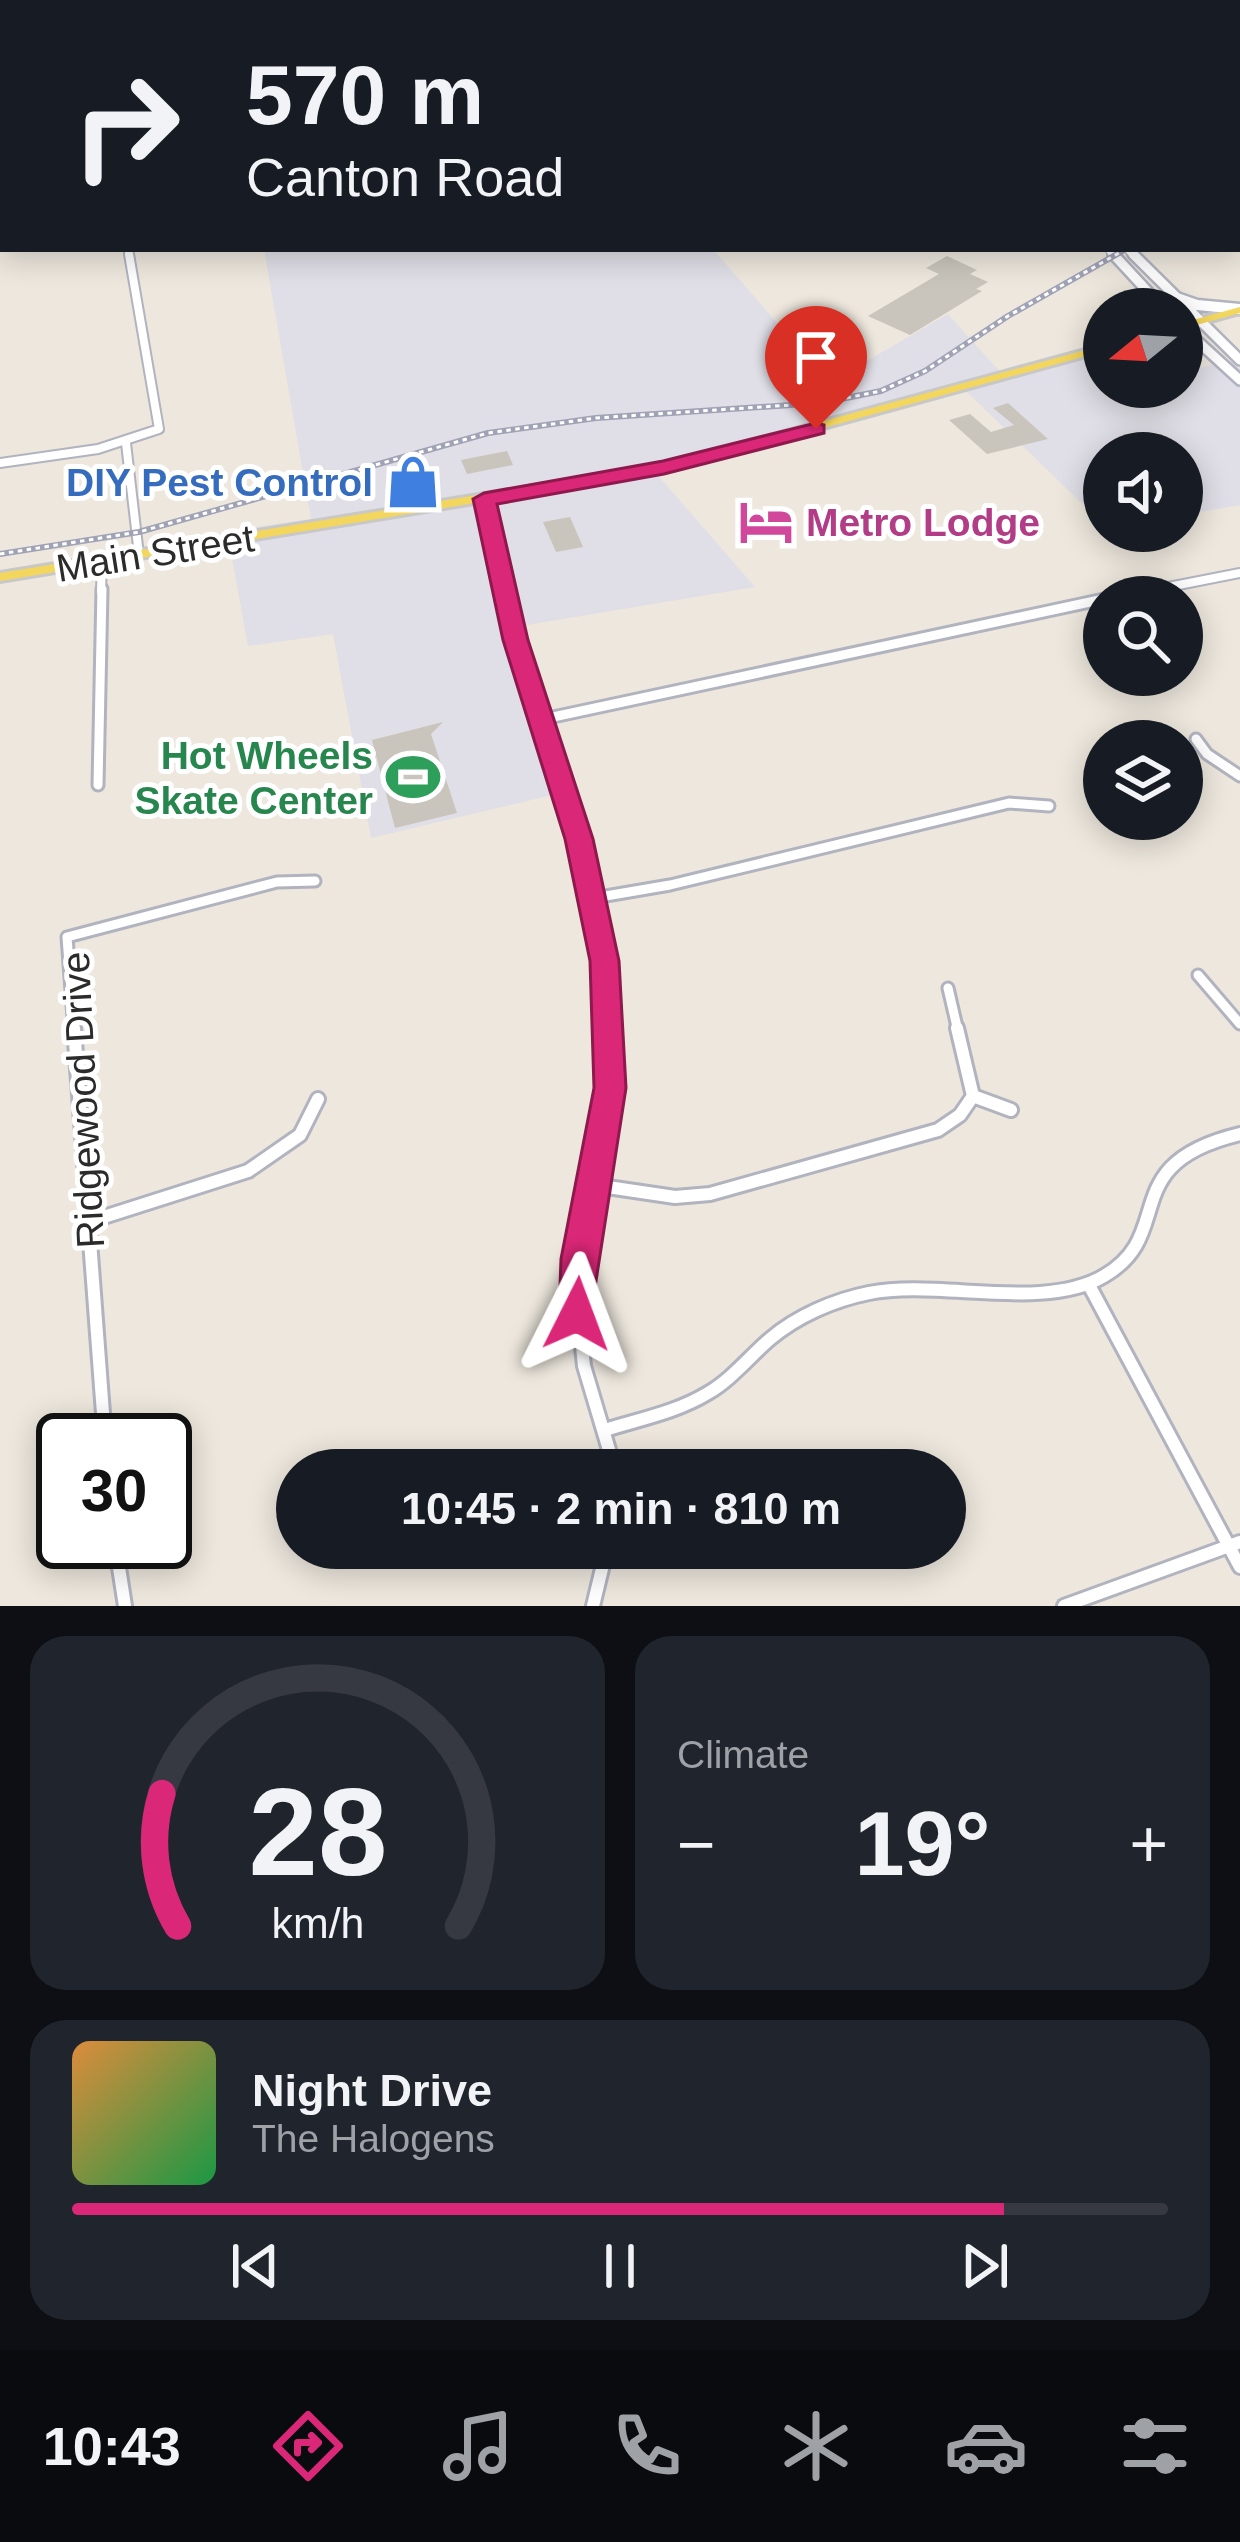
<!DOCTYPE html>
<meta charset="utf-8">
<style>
:root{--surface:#171b24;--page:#20242c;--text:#f1f3f6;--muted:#9ea1a6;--line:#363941;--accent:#db2777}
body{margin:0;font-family:Helvetica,sans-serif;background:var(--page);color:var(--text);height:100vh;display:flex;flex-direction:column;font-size:45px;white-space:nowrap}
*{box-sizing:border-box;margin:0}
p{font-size:39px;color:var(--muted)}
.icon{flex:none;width:66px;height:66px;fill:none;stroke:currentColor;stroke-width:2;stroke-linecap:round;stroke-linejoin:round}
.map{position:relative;height:1606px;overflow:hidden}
.details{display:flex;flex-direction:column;gap:30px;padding:30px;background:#0d0f14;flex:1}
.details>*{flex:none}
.hud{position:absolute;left:0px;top:0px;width:1242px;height:252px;box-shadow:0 6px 30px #0003;background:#171b24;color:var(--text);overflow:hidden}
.needle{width:78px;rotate:252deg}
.buttons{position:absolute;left:1083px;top:288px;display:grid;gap:24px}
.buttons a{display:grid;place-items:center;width:120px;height:120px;border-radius:50%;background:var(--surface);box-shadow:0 6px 30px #0003;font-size:60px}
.speed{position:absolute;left:36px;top:1413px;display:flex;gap:24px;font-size:60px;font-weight:700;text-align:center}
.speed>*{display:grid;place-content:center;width:156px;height:156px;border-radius:50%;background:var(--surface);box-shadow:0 6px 30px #0003;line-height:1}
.speed .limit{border:6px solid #111;border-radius:18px;background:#fff;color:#111}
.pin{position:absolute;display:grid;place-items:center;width:102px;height:102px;color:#fff;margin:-123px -51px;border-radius:50% 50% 50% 0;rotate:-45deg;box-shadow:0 0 12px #0007}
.pin .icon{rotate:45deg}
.me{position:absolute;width:132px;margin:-66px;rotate:3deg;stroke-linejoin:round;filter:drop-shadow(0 0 9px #0008)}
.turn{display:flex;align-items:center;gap:42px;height:252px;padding:0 48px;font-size:54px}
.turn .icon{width:156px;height:156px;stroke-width:2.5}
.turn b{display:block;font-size:84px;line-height:102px}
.big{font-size:90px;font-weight:800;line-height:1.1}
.details .card{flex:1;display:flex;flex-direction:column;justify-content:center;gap:18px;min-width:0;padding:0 42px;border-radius:36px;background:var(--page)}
.details .dial{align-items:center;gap:0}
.dial svg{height:312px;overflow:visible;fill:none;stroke:var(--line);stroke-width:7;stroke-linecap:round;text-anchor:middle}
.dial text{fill:var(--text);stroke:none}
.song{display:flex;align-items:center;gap:36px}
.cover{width:144px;height:144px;border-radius:18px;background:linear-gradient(135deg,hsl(30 70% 55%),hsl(140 70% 35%))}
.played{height:12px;border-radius:6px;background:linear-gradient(90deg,var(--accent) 85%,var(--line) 85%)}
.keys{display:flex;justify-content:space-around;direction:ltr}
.heat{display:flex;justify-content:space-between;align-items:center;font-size:66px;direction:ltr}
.details .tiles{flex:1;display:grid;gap:30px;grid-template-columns:1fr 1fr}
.card:last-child{grid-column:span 2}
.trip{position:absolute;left:276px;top:1449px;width:690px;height:120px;border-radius:60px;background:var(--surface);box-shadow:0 6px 30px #0003;font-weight:800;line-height:120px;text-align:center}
.tabs{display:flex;height:192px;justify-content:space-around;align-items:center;background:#090b0e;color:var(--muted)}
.tabs .icon{width:84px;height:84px}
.tabs .active{color:var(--accent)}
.tabs b{font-size:54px;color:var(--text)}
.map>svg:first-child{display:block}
</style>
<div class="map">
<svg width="1240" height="1606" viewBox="0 0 1240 1606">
<rect width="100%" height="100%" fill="#ede7dd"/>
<polygon fill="#e0dee6" points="264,249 713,249 829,383 948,314 1002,374 1104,347 1104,387 1182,387 1182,371 1232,361 1240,369 1240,505 1182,515 1182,453 1104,453 1104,525 963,388 655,472 755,587 509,628 512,655 561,793 371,838 333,634 248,646 227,531 311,519"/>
<g fill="#c9c5bc">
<polygon points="947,256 977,270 970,274 988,282 976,289 982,291 910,335 868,316 939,274 926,268"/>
<polygon points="1008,403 1048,439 987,454 949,420 970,414 991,432 1014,425 993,408"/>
<polygon points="507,451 513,465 467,474 461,460"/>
<polygon points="570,517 583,547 556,552 543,522"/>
<polygon points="443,722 431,734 457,813 395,828 372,740"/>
</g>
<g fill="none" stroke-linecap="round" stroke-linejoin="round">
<defs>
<g id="minor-far3">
<polyline points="412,0 416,3"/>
<polyline points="467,0 493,3"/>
<polyline points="436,3 465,0"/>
<polyline points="709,3 740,0"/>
<polyline points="128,249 129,257"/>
</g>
<g id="minor-far2">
<polyline points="126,443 139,555"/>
<polyline points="0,463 98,449 159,429 129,254"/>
<polyline points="485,499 505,592"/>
<polyline points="101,592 102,561"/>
<polyline points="1143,592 1240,573"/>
</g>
<g id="minor-far1">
<path d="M 505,589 C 538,741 601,871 608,1031"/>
<polyline points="1116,597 1158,589"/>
<polyline points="539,720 1104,599"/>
<polyline points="1196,739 1207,754 1240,776"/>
<polyline points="98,785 102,589"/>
<polyline points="594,898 670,885 1009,803 1049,806"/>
<polyline points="1198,975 1240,1024"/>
<polyline points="948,988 958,1031"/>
<polyline points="74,1031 67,937 277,882 315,881"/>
</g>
<g id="minor">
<polyline points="74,1028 105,1440"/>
<polyline points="608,1028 610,1087 576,1287 584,1366 615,1470"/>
<polyline points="973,1096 1011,1110"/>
<polyline points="594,1185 675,1197 710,1194 938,1130 960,1115 973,1096 957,1028"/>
<polyline points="88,1222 248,1171 300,1135 318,1099"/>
<polyline points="1089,1285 1240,1567"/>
<path d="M 605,1430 C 640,1419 677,1412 708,1393 C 732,1379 749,1357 770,1339 C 797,1316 834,1300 869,1293 C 938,1279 1043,1312 1104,1276 C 1178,1233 1114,1164 1240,1134"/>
<polyline points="115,1542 125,1606"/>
<polyline points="593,1606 607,1548"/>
<polyline points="1064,1606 1240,1542"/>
</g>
<g id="tertiary-far1">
<polyline points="947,0 951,3"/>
<polyline points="959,0 963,3"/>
<polyline points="1109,249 1116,257"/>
<polyline points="1128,249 1136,257"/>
</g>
<g id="tertiary">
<polyline points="1113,254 1163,308"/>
<polyline points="1133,254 1240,360"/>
<polyline points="1182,327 1240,380"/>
</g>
<g id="secondary">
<polyline points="1174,297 1197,305 1240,309"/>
<polyline points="1159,304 1161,309"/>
</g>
<g id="primary">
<polygon points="1240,307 1240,313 1182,329 1182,323"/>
<polygon points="1104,345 1104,351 663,472 0,581 0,573 662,465"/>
</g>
</defs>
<use href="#minor-far3" stroke="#b1b3bf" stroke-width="8"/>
<use href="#minor-far2" stroke="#b1b3bf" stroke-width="12"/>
<use href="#minor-far1" stroke="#b1b3bf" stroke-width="15"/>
<use href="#minor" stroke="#b1b3bf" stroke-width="18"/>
<use href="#tertiary-far1" stroke="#b1b3bf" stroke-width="10"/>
<use href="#tertiary" stroke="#b1b3bf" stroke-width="14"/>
<use href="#secondary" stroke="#b1b3bf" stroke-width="15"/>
<use href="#primary" stroke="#c8c8c8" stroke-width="6"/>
<use href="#minor-far3" stroke="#fff" stroke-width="4.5"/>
<use href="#minor-far2" stroke="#fff" stroke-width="8"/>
<use href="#minor-far1" stroke="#fff" stroke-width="9"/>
<use href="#minor" stroke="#fff" stroke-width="12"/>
<use href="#tertiary-far1" stroke="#fff" stroke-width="8"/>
<use href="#tertiary" stroke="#fff" stroke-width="9"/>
<use href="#secondary" stroke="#fff" stroke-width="10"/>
<use href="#primary" fill="#f3d65d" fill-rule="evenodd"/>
<defs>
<polyline id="rail" points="0,554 139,532 488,433 596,418 821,403 881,391 925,371 1008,316 1126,249"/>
</defs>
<use href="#rail" stroke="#a0a2b6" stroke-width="6"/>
<use href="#rail" stroke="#fff" stroke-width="3" stroke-dasharray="4.5" stroke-linecap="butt"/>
</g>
<polygon fill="#db2777" stroke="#8e194d" stroke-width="3" points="816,423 824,425 824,433 664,474 497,504 528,640 593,839 619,961 626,1088 589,1326 577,1331 564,1326 559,1314 561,1259 594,1088 590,961 565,839 503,640 473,499 484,493 663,461"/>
<defs>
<symbol id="shop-bare" viewBox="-9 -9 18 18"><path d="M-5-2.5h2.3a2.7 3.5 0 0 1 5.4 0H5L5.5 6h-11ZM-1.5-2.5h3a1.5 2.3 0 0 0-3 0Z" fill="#3f7fe0" stroke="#fff" stroke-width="2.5" paint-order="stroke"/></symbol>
<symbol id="hotel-bare" viewBox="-9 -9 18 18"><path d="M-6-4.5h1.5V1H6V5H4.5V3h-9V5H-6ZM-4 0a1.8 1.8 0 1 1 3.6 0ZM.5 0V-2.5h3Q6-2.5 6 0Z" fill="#d1479c" stroke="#fff" stroke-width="2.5" paint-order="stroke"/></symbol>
<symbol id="stadium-bare" viewBox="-9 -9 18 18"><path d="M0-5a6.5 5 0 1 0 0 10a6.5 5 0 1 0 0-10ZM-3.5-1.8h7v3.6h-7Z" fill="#2e9e5b" stroke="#fff" stroke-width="2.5" paint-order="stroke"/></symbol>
</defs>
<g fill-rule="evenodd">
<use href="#shop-bare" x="375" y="444" width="76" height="76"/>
<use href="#hotel-bare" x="728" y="484" width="76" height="76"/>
<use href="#stadium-bare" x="375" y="739" width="76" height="76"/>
</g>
<g text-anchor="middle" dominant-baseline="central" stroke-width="10" stroke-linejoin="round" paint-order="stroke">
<g font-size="39" font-weight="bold" fill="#366cbe" stroke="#fff" text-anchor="end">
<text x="373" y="482">DIY Pest Control</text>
</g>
<g font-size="39" font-weight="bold" fill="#b23c85" stroke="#fff" text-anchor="start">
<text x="806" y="522">Metro Lodge</text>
</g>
<g font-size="39" fill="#2b2b2b" stroke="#fff">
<text transform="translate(155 553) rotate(-9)">Main Street</text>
<text transform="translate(83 1100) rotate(-93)">Ridgewood Drive</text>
</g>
<g font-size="39" font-weight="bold" fill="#27864d" stroke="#fff" text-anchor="end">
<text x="373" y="755">Hot Wheels<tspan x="373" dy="45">Skate Center</tspan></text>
</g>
</g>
</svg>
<div class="buttons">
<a><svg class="needle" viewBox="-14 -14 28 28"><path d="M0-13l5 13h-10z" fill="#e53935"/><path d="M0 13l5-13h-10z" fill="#9ea1a6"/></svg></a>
<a><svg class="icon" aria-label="sound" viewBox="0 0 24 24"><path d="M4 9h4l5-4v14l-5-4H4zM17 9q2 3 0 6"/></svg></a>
<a><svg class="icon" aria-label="search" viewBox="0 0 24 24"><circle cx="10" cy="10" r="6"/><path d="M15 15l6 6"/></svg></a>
<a><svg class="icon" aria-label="layers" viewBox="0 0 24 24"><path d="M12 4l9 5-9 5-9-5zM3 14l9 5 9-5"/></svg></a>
</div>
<div class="speed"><div class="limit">30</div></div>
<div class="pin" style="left:816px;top:429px;background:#d93025"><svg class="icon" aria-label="arrive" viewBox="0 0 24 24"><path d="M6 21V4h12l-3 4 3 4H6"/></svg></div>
<svg class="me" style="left:577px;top:1314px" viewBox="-20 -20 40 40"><path d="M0-17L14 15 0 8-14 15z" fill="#db2777" stroke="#fff" stroke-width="4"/></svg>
<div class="trip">10:45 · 2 min · 810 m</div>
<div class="hud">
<div class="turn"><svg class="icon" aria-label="right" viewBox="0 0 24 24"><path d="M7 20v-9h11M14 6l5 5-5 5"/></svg><div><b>570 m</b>Canton Road</div></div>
</div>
</div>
<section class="details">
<div class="tiles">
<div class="card dial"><svg viewBox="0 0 100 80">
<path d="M14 69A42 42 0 1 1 86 69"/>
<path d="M14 69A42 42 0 0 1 10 35" stroke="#db2777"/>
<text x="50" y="56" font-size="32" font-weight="700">28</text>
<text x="50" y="72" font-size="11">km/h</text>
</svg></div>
<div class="card"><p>Climate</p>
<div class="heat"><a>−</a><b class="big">19°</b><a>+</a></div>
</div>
<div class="card">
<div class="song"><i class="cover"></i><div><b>Night Drive</b><p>The Halogens</p></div></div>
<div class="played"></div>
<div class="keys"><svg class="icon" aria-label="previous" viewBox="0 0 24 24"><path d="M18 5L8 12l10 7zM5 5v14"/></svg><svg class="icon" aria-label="pause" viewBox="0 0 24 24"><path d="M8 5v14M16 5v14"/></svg><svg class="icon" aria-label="next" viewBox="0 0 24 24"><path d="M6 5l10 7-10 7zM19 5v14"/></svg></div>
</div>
</div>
</section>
<nav class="tabs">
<b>10:43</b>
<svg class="icon active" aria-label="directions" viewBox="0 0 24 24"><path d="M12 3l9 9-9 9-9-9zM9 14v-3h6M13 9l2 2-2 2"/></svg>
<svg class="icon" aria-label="music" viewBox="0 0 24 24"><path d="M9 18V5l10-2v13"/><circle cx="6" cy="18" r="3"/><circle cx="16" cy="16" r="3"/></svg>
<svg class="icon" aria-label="phone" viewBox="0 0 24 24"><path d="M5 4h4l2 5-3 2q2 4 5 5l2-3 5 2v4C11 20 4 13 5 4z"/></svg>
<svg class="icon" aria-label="climate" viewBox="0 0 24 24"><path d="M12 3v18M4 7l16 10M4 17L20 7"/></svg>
<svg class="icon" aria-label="car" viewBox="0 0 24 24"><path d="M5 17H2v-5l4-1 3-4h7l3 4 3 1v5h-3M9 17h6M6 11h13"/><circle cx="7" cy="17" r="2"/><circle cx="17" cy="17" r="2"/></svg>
<svg class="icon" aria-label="filters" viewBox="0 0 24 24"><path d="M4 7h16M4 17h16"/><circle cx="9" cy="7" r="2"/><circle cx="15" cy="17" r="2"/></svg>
</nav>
